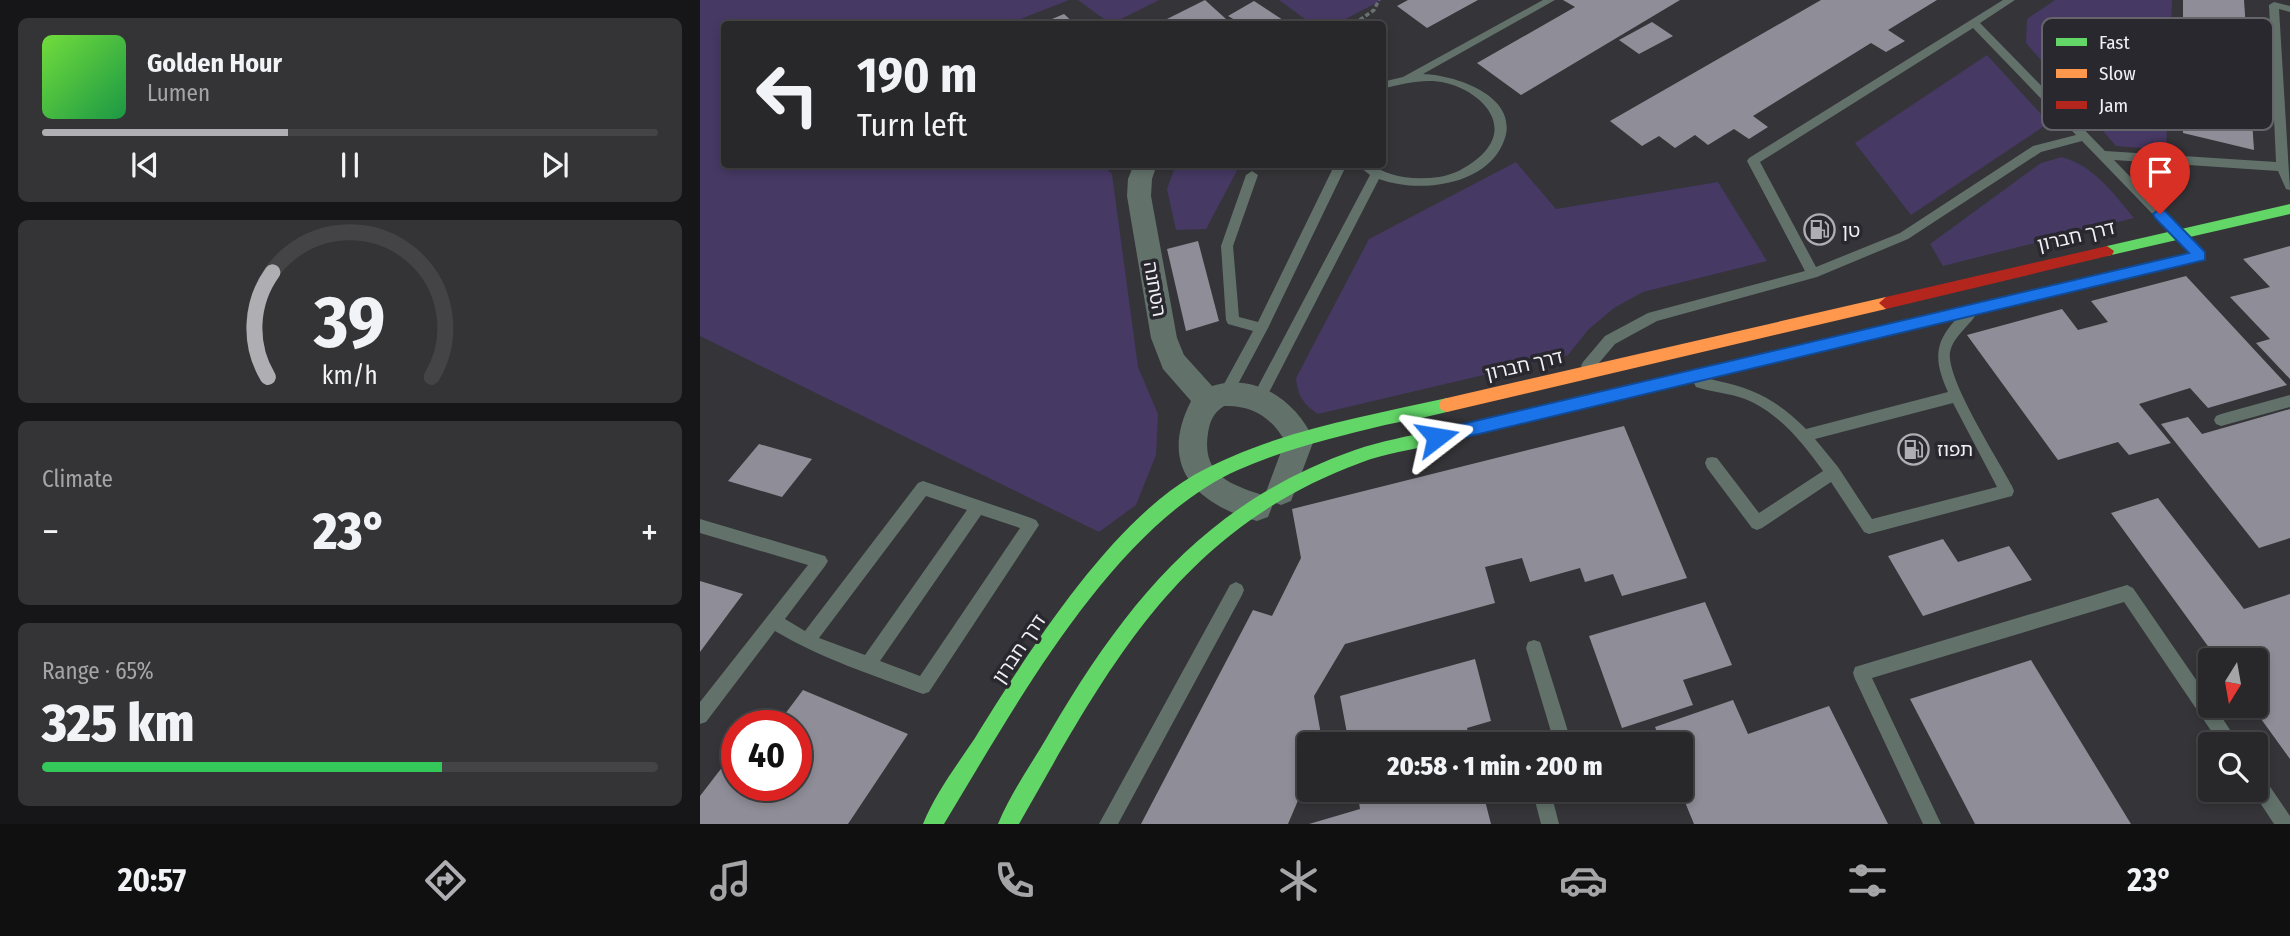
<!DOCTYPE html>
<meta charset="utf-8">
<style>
:root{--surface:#28272a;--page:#343336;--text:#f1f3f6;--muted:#a5a5a8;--line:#444447;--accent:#afaeb2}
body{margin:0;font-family:"Fira Sans Condensed","Noto Sans Hebrew",sans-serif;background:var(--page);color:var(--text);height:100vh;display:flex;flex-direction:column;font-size:26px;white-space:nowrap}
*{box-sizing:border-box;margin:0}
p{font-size:23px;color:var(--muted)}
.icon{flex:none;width:38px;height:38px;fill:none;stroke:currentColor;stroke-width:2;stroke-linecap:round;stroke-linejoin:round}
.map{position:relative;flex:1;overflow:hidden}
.sheet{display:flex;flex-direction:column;gap:18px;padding:18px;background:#161517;width:700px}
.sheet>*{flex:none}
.hud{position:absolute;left:21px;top:21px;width:665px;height:147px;border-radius:7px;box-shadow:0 4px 10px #0003,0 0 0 2px var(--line);background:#28272a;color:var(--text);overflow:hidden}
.needle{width:46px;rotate:191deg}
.controls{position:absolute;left:1498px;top:648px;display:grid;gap:14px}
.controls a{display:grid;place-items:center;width:70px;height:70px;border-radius:7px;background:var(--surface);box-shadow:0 4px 10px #0003,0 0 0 2px var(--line);font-size:35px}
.speed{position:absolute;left:21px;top:710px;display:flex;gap:14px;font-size:35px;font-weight:700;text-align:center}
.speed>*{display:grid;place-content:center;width:91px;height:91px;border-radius:50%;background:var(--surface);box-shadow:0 4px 10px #0003,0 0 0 2px var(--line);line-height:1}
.speed .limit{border:10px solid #d22;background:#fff;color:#111}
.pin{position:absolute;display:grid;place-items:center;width:60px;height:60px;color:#fff;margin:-72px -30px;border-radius:50% 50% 50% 0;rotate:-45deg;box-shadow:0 0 7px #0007}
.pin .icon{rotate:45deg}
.me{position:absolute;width:77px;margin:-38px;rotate:76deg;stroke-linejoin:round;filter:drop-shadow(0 0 5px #0008)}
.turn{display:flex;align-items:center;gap:24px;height:147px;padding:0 21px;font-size:32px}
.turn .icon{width:91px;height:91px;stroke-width:2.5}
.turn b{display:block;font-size:49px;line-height:60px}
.big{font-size:52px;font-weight:800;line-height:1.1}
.sheet .card{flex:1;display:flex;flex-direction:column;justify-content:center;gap:10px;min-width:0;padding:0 24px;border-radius:10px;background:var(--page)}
.sheet .dial{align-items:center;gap:0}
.dial svg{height:182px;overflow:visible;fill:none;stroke:var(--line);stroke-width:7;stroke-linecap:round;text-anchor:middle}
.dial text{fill:var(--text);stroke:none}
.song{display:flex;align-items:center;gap:21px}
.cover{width:84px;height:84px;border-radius:10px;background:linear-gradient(135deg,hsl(100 70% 55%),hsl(140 70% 35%))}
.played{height:7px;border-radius:4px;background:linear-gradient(90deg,var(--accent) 40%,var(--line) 40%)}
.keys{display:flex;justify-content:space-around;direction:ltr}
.heat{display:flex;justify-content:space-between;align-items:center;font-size:38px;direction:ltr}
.charge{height:10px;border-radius:5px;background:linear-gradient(90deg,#34c759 65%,var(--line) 0)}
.trip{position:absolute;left:597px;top:732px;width:396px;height:70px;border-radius:7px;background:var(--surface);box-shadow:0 4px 10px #0003,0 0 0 2px var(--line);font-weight:800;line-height:70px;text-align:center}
.tab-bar{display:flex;height:112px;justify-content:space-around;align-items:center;background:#101011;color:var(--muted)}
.tab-bar .icon{width:49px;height:49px}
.tab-bar .current{color:var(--accent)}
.tab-bar b{font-size:32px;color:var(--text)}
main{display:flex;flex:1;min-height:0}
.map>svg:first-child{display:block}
</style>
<main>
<section class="sheet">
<div class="card">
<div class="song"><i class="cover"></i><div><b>Golden Hour</b><p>Lumen</p></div></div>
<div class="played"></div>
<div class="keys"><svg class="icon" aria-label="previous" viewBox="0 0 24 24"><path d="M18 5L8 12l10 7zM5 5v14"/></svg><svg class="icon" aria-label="pause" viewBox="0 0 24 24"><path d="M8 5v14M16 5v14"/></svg><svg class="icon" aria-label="next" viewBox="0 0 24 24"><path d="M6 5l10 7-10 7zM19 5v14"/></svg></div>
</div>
<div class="card dial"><svg viewBox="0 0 100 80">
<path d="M14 69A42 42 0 1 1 86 69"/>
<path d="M14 69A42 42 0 0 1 16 23" stroke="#afaeb2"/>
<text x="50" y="56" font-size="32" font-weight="700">39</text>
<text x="50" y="72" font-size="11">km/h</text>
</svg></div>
<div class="card"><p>Climate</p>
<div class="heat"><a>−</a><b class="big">23°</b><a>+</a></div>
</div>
<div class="card"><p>Range · 65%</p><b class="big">325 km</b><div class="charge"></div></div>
</section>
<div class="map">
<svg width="1590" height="824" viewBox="0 0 1590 824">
<rect width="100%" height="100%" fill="#353438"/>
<g fill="#463964">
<polygon points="0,0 369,0 308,24 24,24 24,164 402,165 412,174 438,367 458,414 456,455 436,505 399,532 0,336"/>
<polygon points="378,0 459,0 411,24"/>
<polygon points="579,0 682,0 636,24 612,24"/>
<polygon points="1355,0 1472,0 1466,150 1416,146 1326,43 1327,19"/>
<polygon points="1287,55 1349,123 1211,215 1155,143"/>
<path d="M 1362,157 C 1394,166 1413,193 1434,218 L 1243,266 L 1230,244 L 1341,163 Z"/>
<path d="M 816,162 L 856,209 L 1018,182 L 1067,261 L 943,292 L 914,308 L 888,330 L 868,355 L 618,414 C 603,404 598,396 596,378 L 669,239 Z"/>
<polygon points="476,164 540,165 506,229 476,230 467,189"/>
</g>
<g fill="#8f8d97">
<polygon points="505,0 526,19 512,24 457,24"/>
<polygon points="708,0 778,0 727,28 697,6"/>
<polygon points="863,0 980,0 821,95 777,63 875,7"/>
<polygon points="1121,0 1237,0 1188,30 1205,41 1186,52 1171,43 1053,116 1068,127 1049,139 1034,129 1008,145 995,135 975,148 959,136 942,146 910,121"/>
<polygon points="1483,0 1544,0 1554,150 1483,133"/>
<polygon points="554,1 583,20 576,24 542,24 528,16"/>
<polygon points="364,14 375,24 340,24"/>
<polygon points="952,22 973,36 939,54 919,40"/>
<polygon points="498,241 519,321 486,331 467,249"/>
<polygon points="1590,246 1590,379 1556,343 1570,339 1530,297 1570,287 1543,259"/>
<polygon points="1486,276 1587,385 1508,408 1490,388 1439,404 1471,443 1429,455 1418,442 1358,460 1267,335 1362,309 1378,330 1408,322 1391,301"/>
<polygon points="1590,409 1590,538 1559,548 1461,424 1488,417 1502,434"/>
<polygon points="924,426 987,578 922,596 913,574 885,582 880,568 830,582 822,558 785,567 795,603 645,644 614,696 622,740 609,744 598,751 602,791 588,824 441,824 553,610 572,616 601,558 592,509"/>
<polygon points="59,444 112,459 82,497 28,481"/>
<polygon points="1458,498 1544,609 1590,594 1590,759 1551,705 1556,705 1556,660 1518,660 1411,513"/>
<polygon points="1243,539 1258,562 1309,546 1332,580 1223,616 1188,556"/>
<polygon points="0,581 43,594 0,652"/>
<polygon points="1005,602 1032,665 983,680 993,705 922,728 889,636"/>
<polygon points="775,659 791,721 767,728 771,744 649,744 640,696"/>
<polygon points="1331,660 1431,824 1275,824 1210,699"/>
<polygon points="103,690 208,734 148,824 0,824 0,796 37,748 37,786 96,786 96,726 76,726"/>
<polygon points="1033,700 1048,734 1129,706 1188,824 994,824 980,790 980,744 962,744 955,727"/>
<polygon points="657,789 782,789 791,824 609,824 660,809"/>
</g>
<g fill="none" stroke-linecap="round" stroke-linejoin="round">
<polyline stroke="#69716f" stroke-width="3.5" stroke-dasharray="4.5 2.5" stroke-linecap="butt" points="654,24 674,10 679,0"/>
<g fill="#62726b" fill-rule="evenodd">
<path d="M 843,0 L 855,0 L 723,74 C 754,75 818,95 805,138 C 790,186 719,194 679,179 L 563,404 L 553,404 L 551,400 L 553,396 L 670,175 L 656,164 C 672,164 676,169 691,174 C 706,179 723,179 739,177 C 753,175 766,168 777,159 C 816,128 783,92 746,83 C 725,78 703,84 682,89 L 682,82 L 703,77 Z"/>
<path d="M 1303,0 L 1315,0 L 1280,23 L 1405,151 L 1576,162 L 1569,5 L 1574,2 L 1590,6 L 1590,12 L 1579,9 L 1590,190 L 1586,189 L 1578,171 L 1414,160 L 1504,253 L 1506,256 L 1504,259 L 1496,259 L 1382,141 L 1341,152 L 1208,239 L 1117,277 L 957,321 L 915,344 L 893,370 L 883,370 L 881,366 L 883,362 L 905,336 L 948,313 L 1105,271 L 1047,161 L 1049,158 ZM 1273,28 L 1376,135 L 1333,146 L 1200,233 L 1116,267 L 1060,162 Z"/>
<polygon points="635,164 647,164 568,328 530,399 520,399 518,395 553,331 528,324 526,320 521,246 546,175 552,171 558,175 533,246 539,317 558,322"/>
<path d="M 1268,311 L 1275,316 C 1267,328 1253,337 1250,352 C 1246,379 1298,459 1312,486 L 1314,491 L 1312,496 L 1169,534 L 1164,532 L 1131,482 L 1062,528 L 1057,530 L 1052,528 L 1007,468 L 1005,463 L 1007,458 L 1012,457 L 1017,458 L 1059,513 L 1123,471 C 1103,443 1078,412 1045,399 C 1029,393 1012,392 996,387 L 994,383 L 996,379 C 1004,377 1011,379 1018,381 C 1054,388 1081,403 1106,429 L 1248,392 C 1237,367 1232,348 1251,325 C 1256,319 1261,314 1268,311 ZM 1253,403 L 1297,487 L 1172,519 L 1138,467 L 1115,439 Z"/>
<polygon points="1590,395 1590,407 1521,426 1516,424 1514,420 1516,416 1521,414"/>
<path d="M 223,481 L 331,518 L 336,520 L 339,525 L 229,692 L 223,694 C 173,675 122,659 75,631 L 6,722 L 0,724 L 0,702 L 108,565 L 0,533 L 0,519 L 125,556 L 128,561 L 125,566 L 85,619 L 105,631 L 218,483 ZM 226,496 L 267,510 L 165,655 L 119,638 ZM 281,515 L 320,528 L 220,676 L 180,661 Z"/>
<polygon points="536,582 542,585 544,590 542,595 418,824 399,824 530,585"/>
<polygon points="1427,585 1433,588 1510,700 1510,705 1514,705 1539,744 1520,744 1424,602 1172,678 1241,824 1223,824 1155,679 1153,673 1155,667"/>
<polygon points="834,640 840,642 842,648 871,741 869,744 842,744 845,738 852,735 826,648 828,642"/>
<polygon points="1556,772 1562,775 1590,816 1590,824 1574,824 1551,789 1556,789"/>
<polygon points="832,789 850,789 859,824 841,824"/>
</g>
<path fill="#62726b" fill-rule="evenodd" d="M 434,164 L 457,164 L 452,179 L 451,196 L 477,338 L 484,355 L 512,386 C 556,372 596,401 614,440 L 591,501 L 581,505 L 571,501 L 566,492 L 585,441 C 571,417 552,405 524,406 C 513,413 510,421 508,433 C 501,478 534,485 568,497 L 572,507 L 568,517 L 557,521 C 495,504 458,466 491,401 L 463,369 L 451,338 L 427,196 L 428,179 Z"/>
<g fill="#63d668" fill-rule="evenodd">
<polygon points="1590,204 1590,214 1407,256 1400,251 1407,246"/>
<polygon points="1302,297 1309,303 1302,309 1056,367 1051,365 1048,361 1051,357 1056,355"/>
<path d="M 887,394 L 893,396 L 895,401 L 893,406 L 887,408 C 837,420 787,432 737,444 C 712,450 685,453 660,463 C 479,530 409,666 319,824 L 298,824 C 311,792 333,762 350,732 C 427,601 507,502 655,450 C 681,441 709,436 737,430 C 787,418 837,407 887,394 Z"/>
<path d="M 747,398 L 753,400 L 755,405 L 753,410 C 731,417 708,420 685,425 C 636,437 585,449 538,470 C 412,526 314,709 244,824 L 223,824 C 235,794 257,765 275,738 C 327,654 408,525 494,475 C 571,432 662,417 747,398 Z"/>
</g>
<polygon fill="#ff974d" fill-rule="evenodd" points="1186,297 1193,303 1186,309 747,412 741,410 739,405 741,400 747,398"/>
<g fill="#b3261e" fill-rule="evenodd">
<polygon points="1407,246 1414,251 1412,255 1186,309 1179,303 1186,297"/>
<polygon points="1056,355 1061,357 1064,361 1061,365 1056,367 887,408 881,406 879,401 881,396 887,394"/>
</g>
</g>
<polygon fill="#1a73e8" stroke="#114b97" stroke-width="2" points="1460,209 1465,211 1505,252 1505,260 737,444 732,442 729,437 732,432 737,430 1489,253 1455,218 1453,214"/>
<defs>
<symbol id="fuel-ring" viewBox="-11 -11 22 22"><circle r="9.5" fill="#2a282f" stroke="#afaeb2" stroke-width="1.5"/><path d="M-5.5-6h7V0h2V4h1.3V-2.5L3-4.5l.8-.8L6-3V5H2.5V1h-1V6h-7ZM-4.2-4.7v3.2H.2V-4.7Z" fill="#afaeb2"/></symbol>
</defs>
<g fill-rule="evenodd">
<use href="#fuel-ring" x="1102" y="212" width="35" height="35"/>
<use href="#fuel-ring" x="1196" y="432" width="35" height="35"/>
</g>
<g text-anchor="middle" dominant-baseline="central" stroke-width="7" stroke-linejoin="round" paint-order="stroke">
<g font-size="19" fill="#f0eff4" stroke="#2a282f" text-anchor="start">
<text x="1142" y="230">טן</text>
<text x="1237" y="449">תפוז</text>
</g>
<g font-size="19" fill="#f0eff4" stroke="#2a282f">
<text transform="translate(1376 236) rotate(-13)">דרך חברון</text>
<text transform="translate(455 289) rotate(80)">הטחנה</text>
<text transform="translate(824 365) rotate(-13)">דרך חברון</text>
<text transform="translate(319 649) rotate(-56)">דרך חברון</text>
</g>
</g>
<rect x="1342" y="18" width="231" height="112" rx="10" fill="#2a282f" stroke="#65646a" stroke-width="2"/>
<rect x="1356" y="38" width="31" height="8" fill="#63d668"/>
<rect x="1356" y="69" width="31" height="9" fill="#ff974d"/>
<rect x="1356" y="101" width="31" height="8" fill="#b3261e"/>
<g font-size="19" fill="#f0eff4">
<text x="1399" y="49">Fast</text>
<text x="1399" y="80">Slow</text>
<text x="1399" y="112">Jam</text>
</g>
</svg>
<div class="controls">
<a><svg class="needle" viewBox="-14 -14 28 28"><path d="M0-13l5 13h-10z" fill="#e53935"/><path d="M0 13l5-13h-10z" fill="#a5a5a8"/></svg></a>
<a><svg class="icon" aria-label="search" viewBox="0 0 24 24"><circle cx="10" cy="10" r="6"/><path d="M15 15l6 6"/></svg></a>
</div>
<div class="speed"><div class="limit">40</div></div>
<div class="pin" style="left:1460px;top:214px;background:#d93025"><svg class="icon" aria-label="arrive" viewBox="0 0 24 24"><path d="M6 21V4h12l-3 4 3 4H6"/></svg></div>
<svg class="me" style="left:737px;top:437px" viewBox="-20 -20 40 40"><path d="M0-17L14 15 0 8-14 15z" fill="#1a73e8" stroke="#fff" stroke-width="4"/></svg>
<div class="trip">20:58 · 1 min · 200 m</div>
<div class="hud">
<div class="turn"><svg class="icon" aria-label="left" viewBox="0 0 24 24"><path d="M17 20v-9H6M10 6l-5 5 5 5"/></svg><div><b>190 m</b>Turn left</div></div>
</div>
</div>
</main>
<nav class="tab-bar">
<b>20:57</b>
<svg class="icon current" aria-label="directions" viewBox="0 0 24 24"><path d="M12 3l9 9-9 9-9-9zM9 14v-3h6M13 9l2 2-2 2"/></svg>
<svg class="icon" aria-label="music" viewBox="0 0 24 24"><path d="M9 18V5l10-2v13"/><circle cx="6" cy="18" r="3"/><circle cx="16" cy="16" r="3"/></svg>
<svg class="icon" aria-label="phone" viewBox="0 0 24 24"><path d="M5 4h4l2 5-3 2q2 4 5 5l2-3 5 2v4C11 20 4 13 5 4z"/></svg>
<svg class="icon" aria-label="climate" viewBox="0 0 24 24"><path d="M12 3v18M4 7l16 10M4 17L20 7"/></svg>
<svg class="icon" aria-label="car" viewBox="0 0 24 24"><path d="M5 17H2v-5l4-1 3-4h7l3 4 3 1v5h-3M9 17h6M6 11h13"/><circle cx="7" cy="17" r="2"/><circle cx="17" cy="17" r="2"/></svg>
<svg class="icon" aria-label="filters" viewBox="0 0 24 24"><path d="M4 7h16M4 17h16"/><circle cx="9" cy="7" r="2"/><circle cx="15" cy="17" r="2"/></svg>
<b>23°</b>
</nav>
